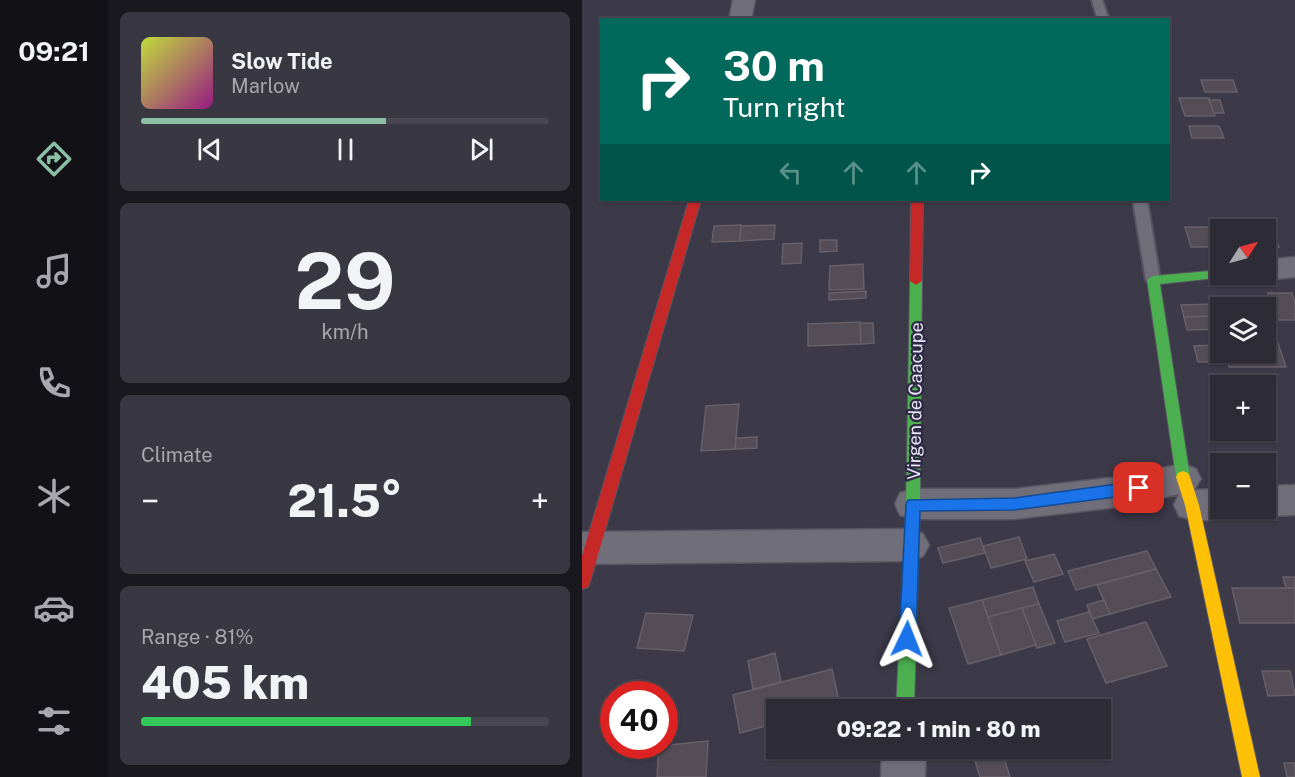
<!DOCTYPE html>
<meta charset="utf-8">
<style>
:root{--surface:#2d2b36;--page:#393742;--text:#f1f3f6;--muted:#a7a7ad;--line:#484751;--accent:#8abfa5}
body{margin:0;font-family:"Public Sans",sans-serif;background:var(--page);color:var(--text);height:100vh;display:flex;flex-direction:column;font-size:22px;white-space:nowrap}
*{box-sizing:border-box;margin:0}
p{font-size:20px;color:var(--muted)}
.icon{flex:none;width:33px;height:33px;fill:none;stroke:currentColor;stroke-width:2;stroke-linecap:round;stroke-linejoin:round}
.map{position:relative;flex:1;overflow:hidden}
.side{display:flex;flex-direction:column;gap:12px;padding:12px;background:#19181e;width:474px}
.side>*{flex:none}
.top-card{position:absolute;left:18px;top:18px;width:570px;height:183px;border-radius:0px;box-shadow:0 2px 4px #0004,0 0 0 2px var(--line);background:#00695c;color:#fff;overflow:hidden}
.needle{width:39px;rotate:54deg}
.tools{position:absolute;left:628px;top:219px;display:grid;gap:12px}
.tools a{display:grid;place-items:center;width:66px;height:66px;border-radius:0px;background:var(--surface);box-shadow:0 2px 4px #0004,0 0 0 2px var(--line);font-size:30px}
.speed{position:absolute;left:18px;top:681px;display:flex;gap:12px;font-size:30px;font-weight:700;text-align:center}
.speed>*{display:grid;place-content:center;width:78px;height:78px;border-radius:50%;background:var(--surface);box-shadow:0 2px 4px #0004,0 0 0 2px var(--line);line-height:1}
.speed .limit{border:9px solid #d22;background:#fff;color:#111}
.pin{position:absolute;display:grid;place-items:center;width:51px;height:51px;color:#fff;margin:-26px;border-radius:12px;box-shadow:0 3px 9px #0006}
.me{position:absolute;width:66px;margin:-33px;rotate:2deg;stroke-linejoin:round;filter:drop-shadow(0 0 4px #0008)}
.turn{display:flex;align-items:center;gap:21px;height:126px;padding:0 24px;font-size:27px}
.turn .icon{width:78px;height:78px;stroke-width:2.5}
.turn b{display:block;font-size:42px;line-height:51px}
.lanes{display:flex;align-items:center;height:57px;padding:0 24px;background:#0003;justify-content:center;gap:30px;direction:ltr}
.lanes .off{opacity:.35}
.big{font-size:45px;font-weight:800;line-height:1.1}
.side .tile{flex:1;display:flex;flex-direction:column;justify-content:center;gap:9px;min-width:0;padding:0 21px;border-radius:9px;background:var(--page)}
.side .dial{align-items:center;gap:0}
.dial b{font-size:78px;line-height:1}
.song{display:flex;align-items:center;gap:18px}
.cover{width:72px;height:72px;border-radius:9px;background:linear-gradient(135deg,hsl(70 70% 55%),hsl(310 70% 35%))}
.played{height:6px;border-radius:3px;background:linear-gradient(90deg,var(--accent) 60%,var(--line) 60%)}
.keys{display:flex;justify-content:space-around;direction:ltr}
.heat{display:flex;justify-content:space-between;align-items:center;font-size:33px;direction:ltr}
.charge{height:9px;border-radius:4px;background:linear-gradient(90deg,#34c759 81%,var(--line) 0)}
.trip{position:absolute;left:184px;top:699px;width:345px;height:60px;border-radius:0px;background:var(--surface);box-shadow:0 2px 4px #0004,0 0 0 2px var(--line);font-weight:800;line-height:60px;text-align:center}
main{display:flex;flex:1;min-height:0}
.dock{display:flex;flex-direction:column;width:108px;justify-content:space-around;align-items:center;background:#121116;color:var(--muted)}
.dock .icon{width:42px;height:42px}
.dock .current{color:var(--accent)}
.dock b{font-size:27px;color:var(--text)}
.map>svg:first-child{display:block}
</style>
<main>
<nav class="dock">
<b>09:21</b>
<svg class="icon current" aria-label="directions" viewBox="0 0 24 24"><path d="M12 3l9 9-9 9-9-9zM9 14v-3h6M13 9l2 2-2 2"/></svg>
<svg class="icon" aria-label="music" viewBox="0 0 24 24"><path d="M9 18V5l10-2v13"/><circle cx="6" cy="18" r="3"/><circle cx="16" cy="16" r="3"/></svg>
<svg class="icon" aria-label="phone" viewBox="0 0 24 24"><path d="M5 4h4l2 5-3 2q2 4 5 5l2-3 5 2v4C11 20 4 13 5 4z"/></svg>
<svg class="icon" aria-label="climate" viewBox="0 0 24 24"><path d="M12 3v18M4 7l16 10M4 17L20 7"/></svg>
<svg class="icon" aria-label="car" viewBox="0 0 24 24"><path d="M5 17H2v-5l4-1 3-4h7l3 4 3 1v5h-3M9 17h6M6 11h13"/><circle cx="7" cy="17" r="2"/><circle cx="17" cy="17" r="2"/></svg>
<svg class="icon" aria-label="filters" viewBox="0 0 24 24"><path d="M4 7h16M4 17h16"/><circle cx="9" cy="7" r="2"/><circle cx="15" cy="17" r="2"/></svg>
</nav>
<section class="side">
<div class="tile">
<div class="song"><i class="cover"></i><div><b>Slow Tide</b><p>Marlow</p></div></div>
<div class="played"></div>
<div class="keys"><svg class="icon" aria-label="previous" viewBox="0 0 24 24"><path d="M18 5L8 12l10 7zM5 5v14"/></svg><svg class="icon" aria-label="pause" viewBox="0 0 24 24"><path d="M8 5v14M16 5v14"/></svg><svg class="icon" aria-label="next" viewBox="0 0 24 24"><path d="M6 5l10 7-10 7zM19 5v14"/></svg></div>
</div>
<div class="tile dial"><b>29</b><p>km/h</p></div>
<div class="tile"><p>Climate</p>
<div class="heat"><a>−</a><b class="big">21.5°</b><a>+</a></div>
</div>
<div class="tile"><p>Range · 81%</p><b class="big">405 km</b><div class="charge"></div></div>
</section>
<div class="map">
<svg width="713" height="777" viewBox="0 0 713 777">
<rect width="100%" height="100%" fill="#3c3948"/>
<g fill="#544c56" stroke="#675f69" stroke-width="1.5">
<polygon points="619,80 651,80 655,92 623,92"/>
<polygon points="597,98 627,98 633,116 603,116"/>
<polygon points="627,100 638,100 642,113 632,113"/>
<polygon points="607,126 637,126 642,138 610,138"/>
<polygon points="159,225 158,241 130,242 132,226"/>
<polygon points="193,225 192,239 158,241 159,226"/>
<polygon points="603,227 664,227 665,230 639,230 639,247 609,247"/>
<polygon points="684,234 692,234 697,247 684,248"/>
<polygon points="238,240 255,240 255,251 238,252"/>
<polygon points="220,243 219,263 200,264 201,244"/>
<polygon points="281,264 282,289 247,290 248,266"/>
<polygon points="284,291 284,298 247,300 247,293"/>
<polygon points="686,293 710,293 713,302 713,320 695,320"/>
<polygon points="633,304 636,316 602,317 599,305"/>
<polygon points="636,316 639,329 605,330 602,317"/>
<polygon points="278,322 279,344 226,346 226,324"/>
<polygon points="278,323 291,323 292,343 279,344"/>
<polygon points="684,343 696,343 704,367 647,367 643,352 684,352"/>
<polygon points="631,345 636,362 616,362 612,346"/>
<polygon points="157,404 153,449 119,451 124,406"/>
<polygon points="175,437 175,448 153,449 154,438"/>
<polygon points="437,537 445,559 409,568 401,546"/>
<polygon points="398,538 403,553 361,563 356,548"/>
<polygon points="565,551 574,569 494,590 486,571"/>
<polygon points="472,554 481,574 452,582 443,561"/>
<polygon points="574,569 589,597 528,614 515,585"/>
<polygon points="701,577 713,577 713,588 704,588"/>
<polygon points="451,587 457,604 406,617 400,600"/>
<polygon points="650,588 713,588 713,623 658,623"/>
<polygon points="400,600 419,655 386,664 367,608"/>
<polygon points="522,600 528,614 510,619 505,605"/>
<polygon points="457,604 473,643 455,648 440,608"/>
<polygon points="440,608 454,645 419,655 406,617"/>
<polygon points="507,612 517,633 483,642 475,621"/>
<polygon points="64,613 111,615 102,651 55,648"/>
<polygon points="564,622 585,666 524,683 505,639"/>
<polygon points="193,653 199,682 171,689 166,661"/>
<polygon points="250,669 258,706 246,710 195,710 195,723 158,733 151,695"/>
<polygon points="680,671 708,671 713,695 686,696"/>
<polygon points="126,741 124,777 75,777 77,746"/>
<polygon points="409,748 419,748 428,777 398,777 391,754"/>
<polygon points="702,763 713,763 713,777 705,777"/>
</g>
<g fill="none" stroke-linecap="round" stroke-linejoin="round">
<defs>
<g id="lane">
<polygon points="510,0 520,0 527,20 516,20"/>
<polygon points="551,200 565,200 578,280 571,285 564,280"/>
</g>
<g id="street">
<polygon points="151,0 173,0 169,20 147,20"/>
<polygon points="713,257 713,277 684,280 672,274 684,274 684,260"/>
<path d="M 601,464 L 614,469 L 619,479 L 612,490 L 639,489 L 639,508 L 655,508 L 652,515 C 634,521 615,522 597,516 L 592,505 L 597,494 L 536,507 L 432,519 L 331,519 L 318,515 L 313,504 L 318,493 L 331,489 L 432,489 L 536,477 Z"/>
<polygon points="713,485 713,515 684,516 671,512 670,508 684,508 684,486"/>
<polygon points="328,529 341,534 347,545 341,556 328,561 0,564 0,532"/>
<polygon points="300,748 344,748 343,777 299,777"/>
</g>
<g id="fast">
<polygon points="639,270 639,274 645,274 643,277 578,284 608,477 606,481 601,483 596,481 594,477 565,280 571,276"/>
<polygon points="334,277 340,281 338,504 332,710 314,710 324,504 328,281"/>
</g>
<polygon id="slow" points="601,471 606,473 608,477 617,505 678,777 660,777 603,505 594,477 596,473"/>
<g id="jam">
<polygon points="107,200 119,200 8,582 6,587 0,589 0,556"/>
<polygon points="329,200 341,200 340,281 334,285 328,281"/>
</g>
</defs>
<use href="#lane" stroke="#585562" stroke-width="4"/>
<use href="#street" stroke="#585562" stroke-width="3"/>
<use href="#fast" stroke="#585562" stroke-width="2"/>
<use href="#slow" stroke="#585562" stroke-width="2"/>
<use href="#jam" stroke="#585562" stroke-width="2"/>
<use href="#lane" fill="#706e79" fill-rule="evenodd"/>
<use href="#street" fill="#706e79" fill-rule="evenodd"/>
<use href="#fast" fill="#4caf50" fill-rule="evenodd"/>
<use href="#slow" fill="#ffc107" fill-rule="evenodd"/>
<use href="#jam" fill="#c62828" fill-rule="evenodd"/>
</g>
<polygon fill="#1a73e8" stroke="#114b97" stroke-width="1.5" points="557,481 563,483 565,488 563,492 557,494 432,510 338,511 334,639 331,644 325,647 319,644 317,639 324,504 326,500 432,498"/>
<g text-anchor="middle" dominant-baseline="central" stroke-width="4.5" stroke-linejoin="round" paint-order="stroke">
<g font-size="18" fill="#e8e5f7" stroke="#2e2943">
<text transform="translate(333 401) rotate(-89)">Virgen de Caacupe</text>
</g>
</g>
</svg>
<div class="tools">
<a><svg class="needle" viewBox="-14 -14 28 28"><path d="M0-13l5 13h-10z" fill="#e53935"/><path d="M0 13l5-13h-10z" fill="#a7a7ad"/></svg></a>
<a><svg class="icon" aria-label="layers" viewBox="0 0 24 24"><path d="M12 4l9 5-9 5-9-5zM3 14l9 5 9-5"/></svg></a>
<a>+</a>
<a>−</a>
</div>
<div class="speed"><div class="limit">40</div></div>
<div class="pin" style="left:557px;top:488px;background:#d93025"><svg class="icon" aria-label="arrive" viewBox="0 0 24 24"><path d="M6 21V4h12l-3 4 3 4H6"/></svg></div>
<svg class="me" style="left:325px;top:639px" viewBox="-20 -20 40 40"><path d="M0-17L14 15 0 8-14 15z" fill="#1a73e8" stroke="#fff" stroke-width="4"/></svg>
<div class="trip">09:22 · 1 min · 80 m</div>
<div class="top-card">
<div class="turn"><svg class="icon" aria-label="right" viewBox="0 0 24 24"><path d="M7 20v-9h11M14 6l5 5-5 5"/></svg><div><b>30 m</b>Turn right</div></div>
<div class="lanes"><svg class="icon off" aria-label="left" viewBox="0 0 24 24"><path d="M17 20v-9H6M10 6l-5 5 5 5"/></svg><svg class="icon off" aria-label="ahead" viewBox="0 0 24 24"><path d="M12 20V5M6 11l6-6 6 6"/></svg><svg class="icon off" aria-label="ahead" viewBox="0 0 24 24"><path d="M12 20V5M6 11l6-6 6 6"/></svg><svg class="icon" aria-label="right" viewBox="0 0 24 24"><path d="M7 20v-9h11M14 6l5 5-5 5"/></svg></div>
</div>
</div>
</main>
